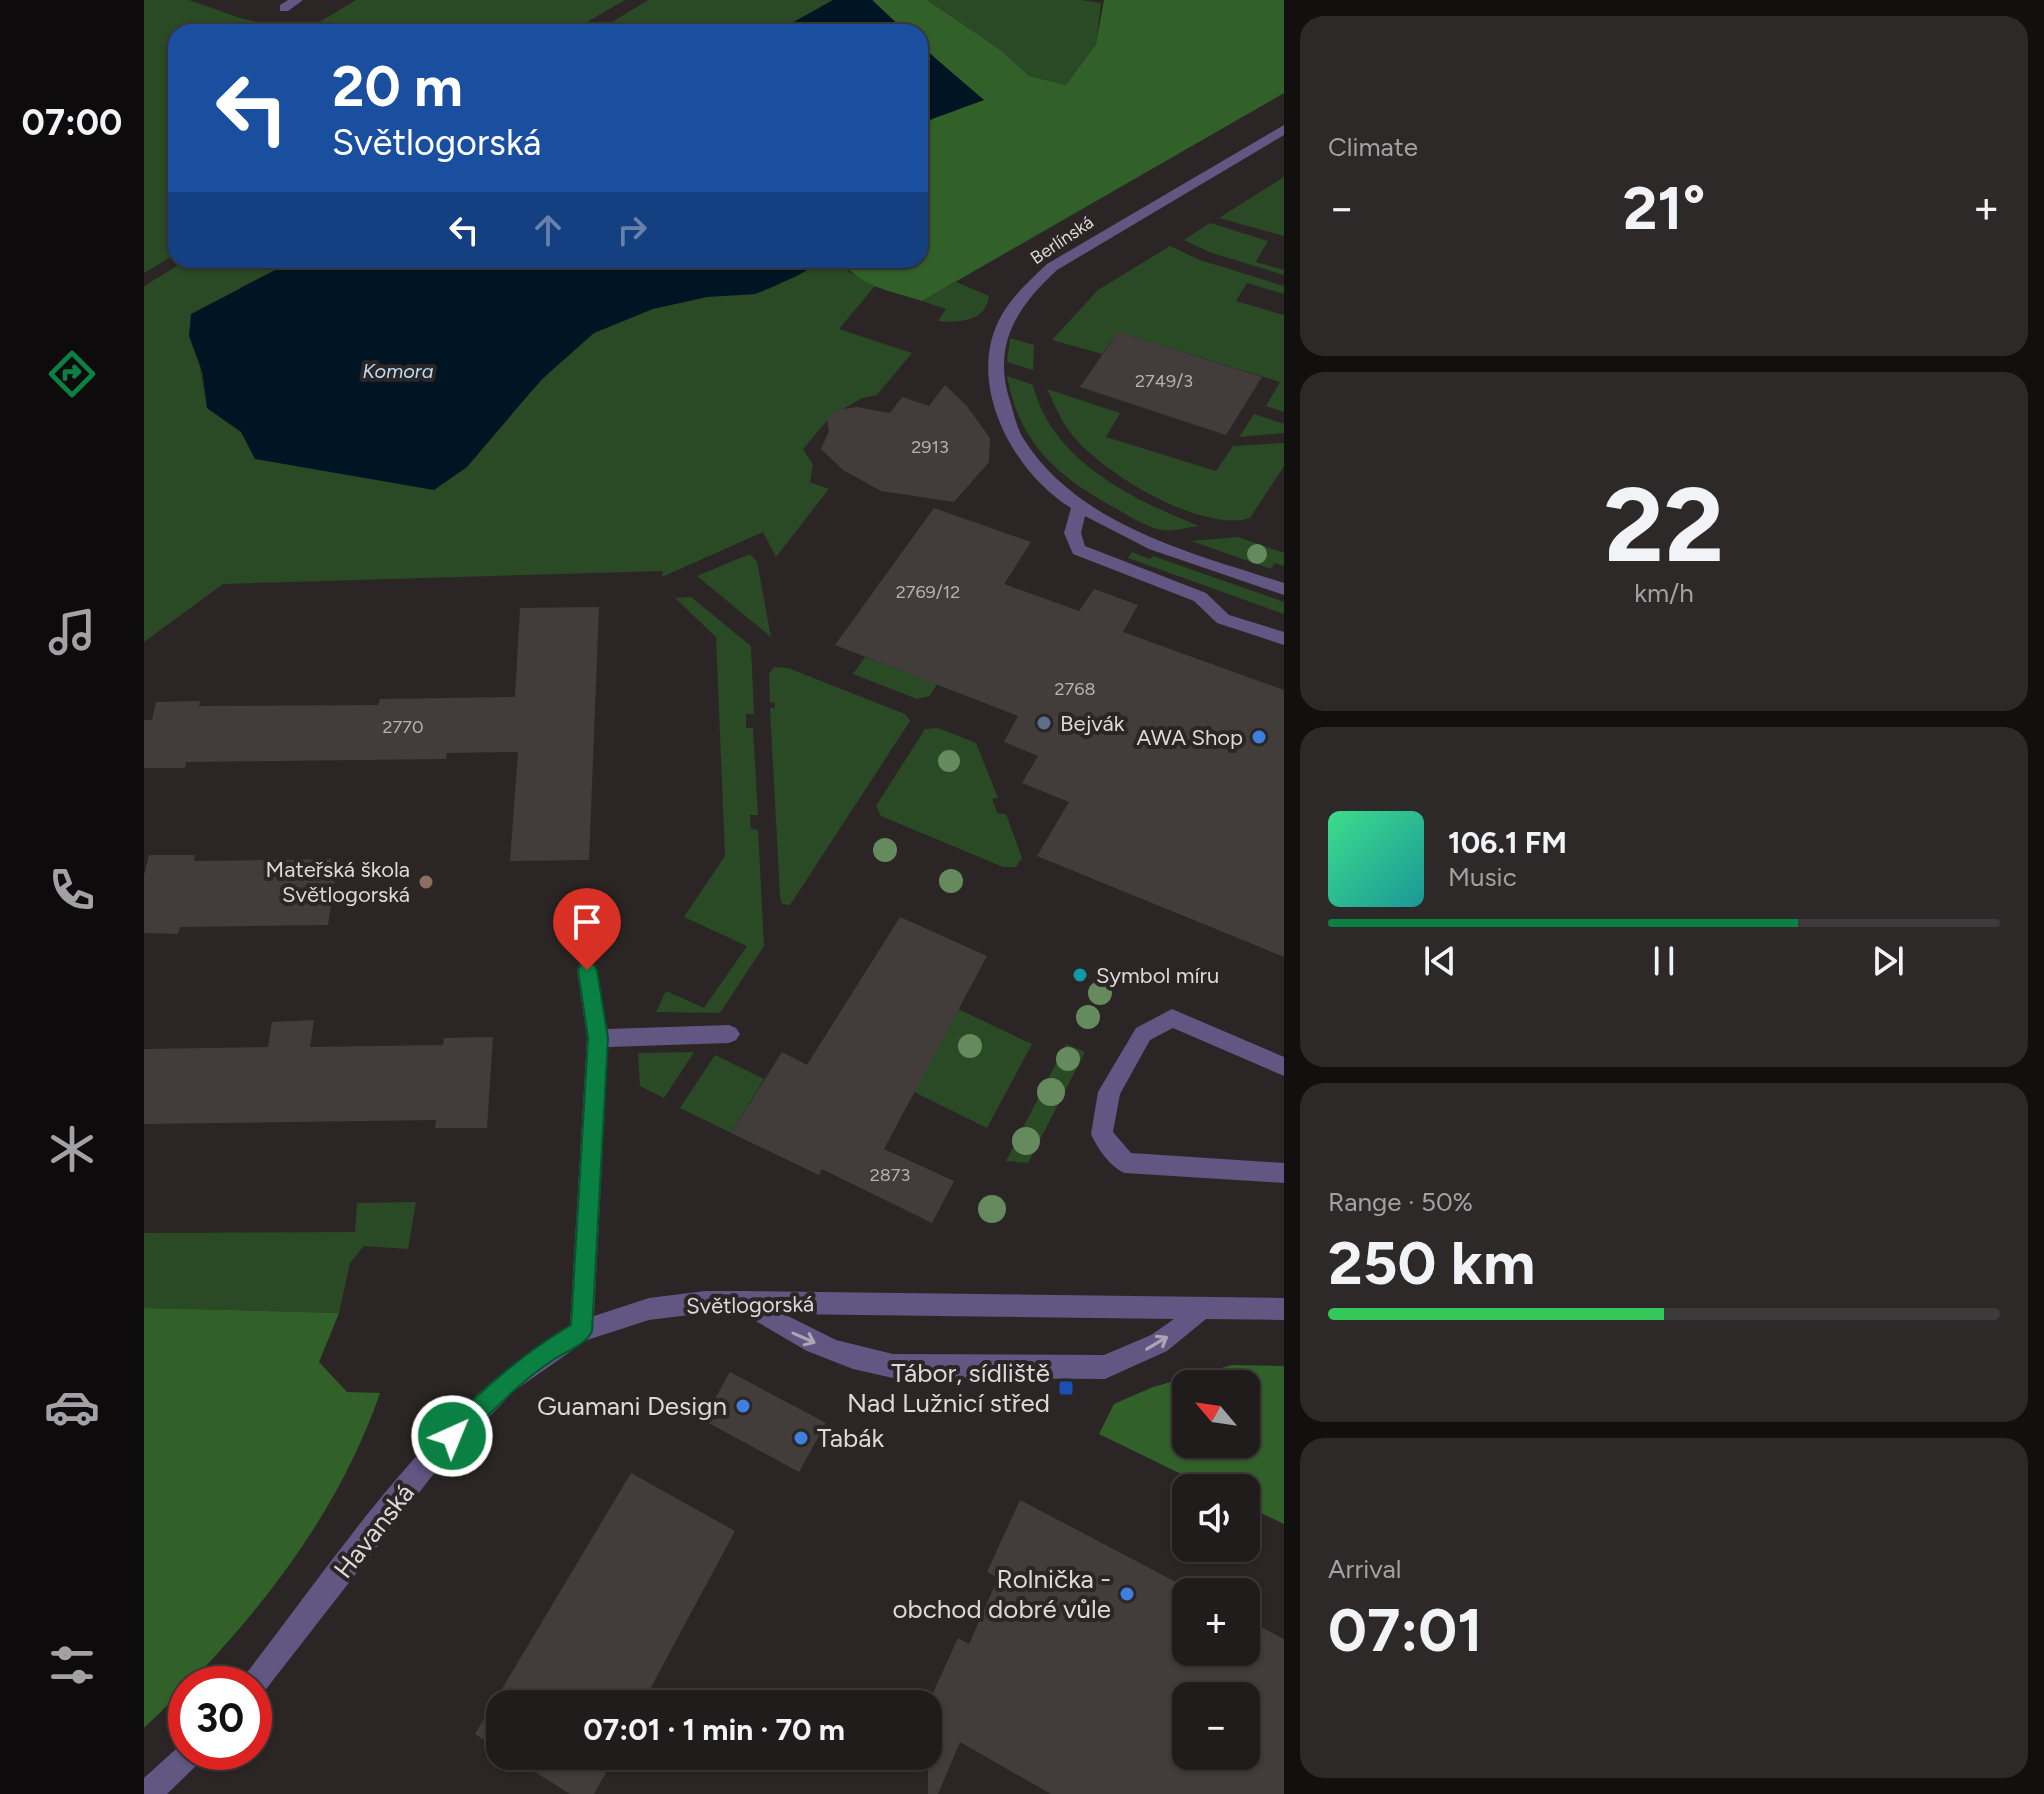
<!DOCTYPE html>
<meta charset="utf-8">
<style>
:root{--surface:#201c1c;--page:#2d2929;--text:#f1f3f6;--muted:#a2a1a3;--line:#3d3a3b;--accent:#0b8043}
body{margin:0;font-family:Figtree,sans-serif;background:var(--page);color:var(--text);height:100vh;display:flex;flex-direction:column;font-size:30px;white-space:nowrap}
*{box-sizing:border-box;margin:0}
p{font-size:26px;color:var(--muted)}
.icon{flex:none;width:44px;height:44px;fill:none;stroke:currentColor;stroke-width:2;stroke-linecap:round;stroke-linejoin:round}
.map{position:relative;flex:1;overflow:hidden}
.side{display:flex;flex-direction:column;gap:16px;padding:16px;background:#120f0f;width:760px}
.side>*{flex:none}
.banner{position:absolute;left:24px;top:24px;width:760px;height:244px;border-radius:24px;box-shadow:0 2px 6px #0004,0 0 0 2px var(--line);background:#1a4fa0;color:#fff;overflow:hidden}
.needle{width:52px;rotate:299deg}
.fabs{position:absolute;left:1028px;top:1370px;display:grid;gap:16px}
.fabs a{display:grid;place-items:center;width:88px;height:88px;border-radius:16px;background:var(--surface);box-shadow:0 2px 6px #0004,0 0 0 2px var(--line);font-size:40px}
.speed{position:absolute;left:24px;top:1666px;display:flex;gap:16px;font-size:40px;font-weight:700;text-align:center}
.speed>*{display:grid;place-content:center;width:104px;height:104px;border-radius:50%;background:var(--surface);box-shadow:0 2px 6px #0004,0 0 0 2px var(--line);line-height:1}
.speed .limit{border:12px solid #d22;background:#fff;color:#111}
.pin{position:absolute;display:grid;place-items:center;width:68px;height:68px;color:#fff;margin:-82px -34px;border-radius:50% 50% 50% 0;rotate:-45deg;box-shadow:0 0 8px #0007}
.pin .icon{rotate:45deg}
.me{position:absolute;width:88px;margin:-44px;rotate:44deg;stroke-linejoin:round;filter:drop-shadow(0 0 6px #0008)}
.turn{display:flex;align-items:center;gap:28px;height:168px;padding:0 32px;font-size:36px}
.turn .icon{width:104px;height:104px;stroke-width:2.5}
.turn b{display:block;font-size:56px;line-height:68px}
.lanes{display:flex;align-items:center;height:76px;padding:0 32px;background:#0003;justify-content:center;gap:40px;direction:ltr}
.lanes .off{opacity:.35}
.big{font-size:60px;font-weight:700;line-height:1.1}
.side .widget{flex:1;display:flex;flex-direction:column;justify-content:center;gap:12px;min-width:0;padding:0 28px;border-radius:24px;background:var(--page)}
.side .dial{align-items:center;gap:0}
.dial b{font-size:104px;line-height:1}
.song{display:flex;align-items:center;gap:24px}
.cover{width:96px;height:96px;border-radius:12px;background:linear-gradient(135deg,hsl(150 70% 55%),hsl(180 70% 35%))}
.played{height:8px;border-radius:4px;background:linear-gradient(90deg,var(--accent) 70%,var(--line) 70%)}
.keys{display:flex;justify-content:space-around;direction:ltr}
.heat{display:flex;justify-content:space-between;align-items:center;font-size:44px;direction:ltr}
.charge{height:12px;border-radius:6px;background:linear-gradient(90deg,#34c759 50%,var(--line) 0)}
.trip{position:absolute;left:342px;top:1690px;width:456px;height:80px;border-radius:24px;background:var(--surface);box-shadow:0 2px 6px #0004,0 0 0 2px var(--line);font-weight:700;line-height:80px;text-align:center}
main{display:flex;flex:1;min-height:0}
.tab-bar{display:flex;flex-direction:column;width:144px;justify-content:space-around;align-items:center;background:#0d0b0b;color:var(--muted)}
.tab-bar .icon{width:56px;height:56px}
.tab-bar .current{color:var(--accent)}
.tab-bar b{font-size:36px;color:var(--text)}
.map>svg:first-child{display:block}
</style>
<main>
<nav class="tab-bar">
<b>07:00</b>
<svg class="icon current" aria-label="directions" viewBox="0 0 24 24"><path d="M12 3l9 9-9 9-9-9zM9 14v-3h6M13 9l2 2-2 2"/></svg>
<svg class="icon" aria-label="music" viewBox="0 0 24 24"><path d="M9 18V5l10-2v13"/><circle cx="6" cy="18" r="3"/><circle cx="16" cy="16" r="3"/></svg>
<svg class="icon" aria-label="phone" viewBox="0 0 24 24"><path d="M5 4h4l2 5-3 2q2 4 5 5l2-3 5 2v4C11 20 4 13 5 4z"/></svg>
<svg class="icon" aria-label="climate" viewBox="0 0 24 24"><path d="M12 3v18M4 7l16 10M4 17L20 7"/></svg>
<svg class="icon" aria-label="car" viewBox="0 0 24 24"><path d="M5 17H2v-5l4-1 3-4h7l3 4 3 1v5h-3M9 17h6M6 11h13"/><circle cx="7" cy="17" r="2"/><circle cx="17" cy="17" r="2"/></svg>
<svg class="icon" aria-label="filters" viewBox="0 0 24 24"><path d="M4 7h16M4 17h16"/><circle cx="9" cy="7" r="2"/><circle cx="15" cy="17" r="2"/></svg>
</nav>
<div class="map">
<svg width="1140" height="1794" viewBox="0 0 1140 1794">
<rect width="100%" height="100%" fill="#2b2625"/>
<g fill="#2a4925">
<polygon points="0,0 45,0 96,18 141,28 177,21 212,0 481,0 426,32 32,32 32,254 0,273"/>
<polygon points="504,0 689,0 632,32 452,32"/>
<polygon points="783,0 937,0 957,3 952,44 922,85 885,76 858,51"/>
<polygon points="1140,177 1140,236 1075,218"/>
<polygon points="1066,223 1124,241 1112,262 1140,270 1140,275 1065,252 1040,240"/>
<polygon points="1026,246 1056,260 1140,286 1140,294 1103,283 1092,301 1140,315 1140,412 1122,406 1136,382 974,332 958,354 908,340 954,290"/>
<path d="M 43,260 L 151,260 L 97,287 L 55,361 L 63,408 L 97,432 L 371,409 C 392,387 426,347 452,332 C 483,314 527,302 563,296 C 579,294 597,297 613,293 C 643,285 667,260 698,260 L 705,272 L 731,286 L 695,329 L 768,353 L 733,395 L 718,398 L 687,416 L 659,449 L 669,465 L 666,482 L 685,489 L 632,557 L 619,532 L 518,577 L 519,571 L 79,584 L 0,642 L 0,286 Z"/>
<path d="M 812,282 L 845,296 C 842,322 814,323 794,321 L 802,309 L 778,301 Z"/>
<polygon points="866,338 890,345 889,370 863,362"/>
<path d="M 863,376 L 889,385 C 908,461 988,499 1055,526 C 1044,527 1029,532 1018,530 C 1004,528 985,516 973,509 C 915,478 875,444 863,376 Z"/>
<path d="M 903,389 L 976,413 L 962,437 L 1072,471 L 1089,446 L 1140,443 L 1140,466 L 1106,518 C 1057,534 950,469 923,428 C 915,416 909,401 903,389 Z"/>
<polygon points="1110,414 1140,424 1140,433 1095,437"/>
<polygon points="1094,537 1140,553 1140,566 1131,563 1127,569 1047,541"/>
<polygon points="988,552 1006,559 1009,556 1140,602 1140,614 984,558"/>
<polygon points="606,554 613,562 627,637 553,576"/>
<polygon points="547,597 607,646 610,714 602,714 602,728 609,728 614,815 606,815 607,829 614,830 620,946 576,1013 512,1012 522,991 560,1008 603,946 540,917 581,856 572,637 531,598"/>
<polygon points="721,657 793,684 786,696 773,699 709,674"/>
<polygon points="630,667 644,668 761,714 766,721 646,905 638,904 636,897 626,708 631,708 631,703 626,702 625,674"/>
<polygon points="794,728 832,743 854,798 848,799 854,814 862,814 878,858 872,867 859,867 737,816 732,806 781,729"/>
<polygon points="814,1009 888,1044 843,1128 768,1091"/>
<polygon points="922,1044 941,1052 884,1163 862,1161"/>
<polygon points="550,1052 520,1098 496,1086 494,1053"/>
<polygon points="571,1055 620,1079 587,1133 536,1108"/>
<polygon points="272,1202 264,1249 220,1246 206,1263 195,1313 0,1308 0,1233 211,1232 213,1203"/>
</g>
<g fill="#316129" fill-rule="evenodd">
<path d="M 728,0 L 783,0 L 858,51 L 885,76 L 922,85 L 952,44 L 960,0 L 1140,0 L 1140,93 L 778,301 C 751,292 712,286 698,260 L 776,260 L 776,129 L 788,119 L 839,100 L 776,45 L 776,32 L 762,32 Z"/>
<path d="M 0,1308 L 195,1313 L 175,1362 L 203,1392 L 236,1393 C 191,1524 98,1636 0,1728 Z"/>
<path d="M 1088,1365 L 1140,1366 L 1140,1524 L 1102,1506 L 1102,1488 L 1066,1488 L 955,1434 L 970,1404 L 1009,1387 ZM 1042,1384 L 1102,1384 L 1102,1444 L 1042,1444 Z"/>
</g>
<g fill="#001523">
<polygon points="689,0 728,0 762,32 632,32"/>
<polygon points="776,45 840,100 788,119 776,129"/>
<polygon points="151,260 680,260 653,276 611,294 563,297 509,309 450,333 397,380 323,467 290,490 111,459 97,432 63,408 59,374 45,336 47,314"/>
</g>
<g fill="#423d3b" fill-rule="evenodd">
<polygon points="974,332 1032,350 1118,377 1082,435 936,387"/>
<polygon points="801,385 822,405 846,438 845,462 810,502 737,491 699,470 677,449 685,431 683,419 693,410 713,407 746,413 758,397 785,406"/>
<polygon points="790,508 887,542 860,584 935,611 950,589 994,605 979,632 1140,690 1140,957 893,856 925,802 878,783 894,756 860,742 874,716 691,645"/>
<polygon points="455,607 445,860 366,861 374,752 303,753 302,759 42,762 41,768 0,768 0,720 8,720 12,702 56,701 55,706 234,705 236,699 371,697 376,608"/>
<polygon points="5,855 51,855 50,861 194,859 184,925 36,927 34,934 0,933 0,875"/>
<polygon points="756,917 843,956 740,1149 810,1181 788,1223 678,1169 675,1175 587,1133 638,1052 663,1065"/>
<polygon points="170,1020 166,1047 299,1045 300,1038 349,1037 343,1128 291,1128 292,1120 0,1124 0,1049 124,1047 128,1022"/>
<polygon points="586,1372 682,1423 655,1472 559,1420"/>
<polygon points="487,1473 591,1531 498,1704 356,1704 356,1750 331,1734"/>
<path d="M 876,1500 L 1051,1592 L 1042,1592 L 1042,1652 L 1102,1652 L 1102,1619 L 1140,1639 L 1140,1794 L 907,1794 L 816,1742 L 794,1794 L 784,1794 L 784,1704 L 814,1638 L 825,1644 L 854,1578 L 843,1572 ZM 1042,1696 L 1102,1696 L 1102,1756 L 1042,1756 Z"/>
<polygon points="366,1756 471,1756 450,1794 426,1794"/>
</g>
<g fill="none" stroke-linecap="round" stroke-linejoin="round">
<g fill="#625683" fill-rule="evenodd">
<polygon points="144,0 159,0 144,11 136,11 136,5"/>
<path d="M 1140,125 L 1140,135 L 913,270 C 872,308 847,346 867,404 C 870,415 873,428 879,438 C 934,526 1048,553 1140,583 L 1140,595 L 1005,549 L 941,516 L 937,533 L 941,546 L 1062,593 L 1085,615 L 1140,632 L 1140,645 L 1073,623 L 1050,601 L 929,554 L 920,533 L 927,508 C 870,473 822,386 855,320 C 866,298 885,281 903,264 Z"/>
<path d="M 443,962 L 450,964 L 453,970 L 463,1029 L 585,1025 L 592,1028 L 596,1034 L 592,1040 L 585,1043 L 464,1047 L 450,1316 L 505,1298 L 561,1291 L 601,1291 L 1140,1298 L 1140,1320 L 1062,1319 L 1023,1351 L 961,1379 L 749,1378 L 709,1369 L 663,1351 L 598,1313 L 561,1313 L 505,1320 L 443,1340 L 370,1391 L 288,1476 L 119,1693 L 110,1697 L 110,1684 L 97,1684 L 101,1675 C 198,1550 288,1408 426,1325 L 443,1038 L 433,970 L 436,964 ZM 640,1314 L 1030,1319 L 1007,1335 L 960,1355 L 749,1354 L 692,1340 Z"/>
<path d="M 1028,1009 L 1140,1057 L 1140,1076 L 1029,1028 L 1006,1040 L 976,1094 L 969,1132 L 987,1153 L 1140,1163 L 1140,1183 L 981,1173 C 967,1168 953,1148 947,1134 L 954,1092 L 992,1028 Z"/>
<polygon points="42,1740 42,1752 60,1752 56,1762 23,1794 0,1794 0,1778"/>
</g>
</g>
<g fill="#658a5d">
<circle cx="1113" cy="554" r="10"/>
<circle cx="805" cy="761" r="11"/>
<circle cx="741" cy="850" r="12"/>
<circle cx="807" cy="881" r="12"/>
<circle cx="956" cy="993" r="12"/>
<circle cx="944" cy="1017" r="12"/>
<circle cx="826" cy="1046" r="12"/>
<circle cx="924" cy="1059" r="12"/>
<circle cx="907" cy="1092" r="14"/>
<circle cx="882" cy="1141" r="14"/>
<circle cx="848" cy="1209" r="14"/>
</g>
<defs><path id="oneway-shaft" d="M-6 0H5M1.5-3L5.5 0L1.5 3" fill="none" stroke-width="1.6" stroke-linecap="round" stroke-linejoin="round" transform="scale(2)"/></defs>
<g stroke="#aca5b6">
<use href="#oneway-shaft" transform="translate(660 1338) rotate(24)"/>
<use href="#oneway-shaft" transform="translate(1013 1343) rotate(-31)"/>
</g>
<path fill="#0b8043" stroke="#07532c" stroke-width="2" d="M 443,963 L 450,965 L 453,970 L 464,1038 L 448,1331 C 442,1345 422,1351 409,1360 C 374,1383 346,1414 316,1443 L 308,1447 L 300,1443 L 297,1436 L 300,1428 C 340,1388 378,1354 427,1325 L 444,1038 L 434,970 L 437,965 Z"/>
<circle fill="#5c6f8a" stroke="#2b2625" stroke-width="3" cx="900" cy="723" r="8"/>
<g fill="#3f7fe0" stroke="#2b2625" stroke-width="3">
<circle cx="1115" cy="737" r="8"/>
<circle cx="599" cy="1406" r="8"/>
<circle cx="657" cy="1438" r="8"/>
<circle cx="983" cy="1594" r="8"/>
</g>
<circle fill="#8d6e63" stroke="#2b2625" stroke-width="3" cx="282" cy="882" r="8"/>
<circle fill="#0f9aa8" stroke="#2b2625" stroke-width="3" cx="936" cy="975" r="8"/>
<rect fill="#1a4fb4" stroke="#2b2625" stroke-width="3" x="914" y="1380" width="16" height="16" rx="4"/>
<g text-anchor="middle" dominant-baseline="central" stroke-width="8" stroke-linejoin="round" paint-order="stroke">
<g font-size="18" fill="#ddd9d8" stroke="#2b2625">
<text transform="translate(918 240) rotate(-34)">Berlínská</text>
</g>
<g font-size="18" fill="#b6b2b1">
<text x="1020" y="381">2749/3</text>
<text x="786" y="447">2913</text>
<text x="784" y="592">2769/12</text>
<text x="931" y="689">2768</text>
<text x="259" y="727">2770</text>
<text x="746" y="1175">2873</text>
</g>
<g font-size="20" font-style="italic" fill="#b8ddf6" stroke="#2b2625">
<text x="254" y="371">Komora</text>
</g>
<g font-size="22" fill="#ddd9d8" stroke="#2b2625" text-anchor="start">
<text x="916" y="723">Bejvák</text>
<text x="1099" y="737" text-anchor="end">AWA Shop</text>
<text x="266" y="869" text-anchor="end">Mateřská škola<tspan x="266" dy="25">Světlogorská</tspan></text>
<text x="952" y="975">Symbol míru</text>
</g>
<g font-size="22" fill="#ddd9d8" stroke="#2b2625">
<text transform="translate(606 1305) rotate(-1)">Světlogorská</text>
</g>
<g font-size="26" fill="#ddd9d8" stroke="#2b2625" text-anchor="end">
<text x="906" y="1373">Tábor, sídliště<tspan x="906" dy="30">Nad Lužnicí střed</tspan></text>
<text x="583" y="1406">Guamani Design</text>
<text x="673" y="1438" text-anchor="start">Tabák</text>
<text x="967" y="1579">Rolnička -<tspan x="967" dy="30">obchod dobré vůle</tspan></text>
</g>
<g font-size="26" fill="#ddd9d8" stroke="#2b2625">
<text transform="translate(230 1531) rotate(-52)">Havanská</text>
</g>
</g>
</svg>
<div class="fabs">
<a><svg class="needle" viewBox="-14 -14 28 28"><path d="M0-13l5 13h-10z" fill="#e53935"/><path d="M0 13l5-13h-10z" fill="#a2a1a3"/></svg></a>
<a><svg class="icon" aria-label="sound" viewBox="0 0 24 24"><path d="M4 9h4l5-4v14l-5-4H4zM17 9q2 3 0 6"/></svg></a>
<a>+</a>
<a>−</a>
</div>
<div class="speed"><div class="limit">30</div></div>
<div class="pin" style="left:443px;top:970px;background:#d93025"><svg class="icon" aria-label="arrive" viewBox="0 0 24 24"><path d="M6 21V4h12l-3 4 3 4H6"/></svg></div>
<svg class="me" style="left:308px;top:1436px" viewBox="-20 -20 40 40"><circle r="17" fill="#0b8043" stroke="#fff" stroke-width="3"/><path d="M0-11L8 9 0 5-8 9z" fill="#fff"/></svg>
<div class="trip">07:01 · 1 min · 70 m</div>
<div class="banner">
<div class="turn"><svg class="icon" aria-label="left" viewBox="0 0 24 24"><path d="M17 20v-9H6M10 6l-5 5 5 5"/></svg><div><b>20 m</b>Světlogorská</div></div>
<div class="lanes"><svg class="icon" aria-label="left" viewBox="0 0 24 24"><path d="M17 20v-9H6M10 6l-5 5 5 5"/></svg><svg class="icon off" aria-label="ahead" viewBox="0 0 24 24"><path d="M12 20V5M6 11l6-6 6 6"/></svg><svg class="icon off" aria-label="right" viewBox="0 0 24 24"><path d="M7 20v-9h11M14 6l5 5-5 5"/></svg></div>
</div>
</div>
<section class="side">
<div class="widget"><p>Climate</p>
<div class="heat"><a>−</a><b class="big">21°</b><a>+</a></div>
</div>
<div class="widget dial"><b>22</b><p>km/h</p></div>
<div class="widget">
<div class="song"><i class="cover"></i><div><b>106.1 FM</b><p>Music</p></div></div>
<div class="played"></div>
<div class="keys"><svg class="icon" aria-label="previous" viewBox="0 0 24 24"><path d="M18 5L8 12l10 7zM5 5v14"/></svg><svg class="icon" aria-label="pause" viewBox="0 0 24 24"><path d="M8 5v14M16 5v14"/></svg><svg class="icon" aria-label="next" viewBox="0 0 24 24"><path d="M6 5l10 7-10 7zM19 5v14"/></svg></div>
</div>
<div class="widget"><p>Range · 50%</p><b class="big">250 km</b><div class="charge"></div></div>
<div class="widget"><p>Arrival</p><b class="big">07:01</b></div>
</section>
</main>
